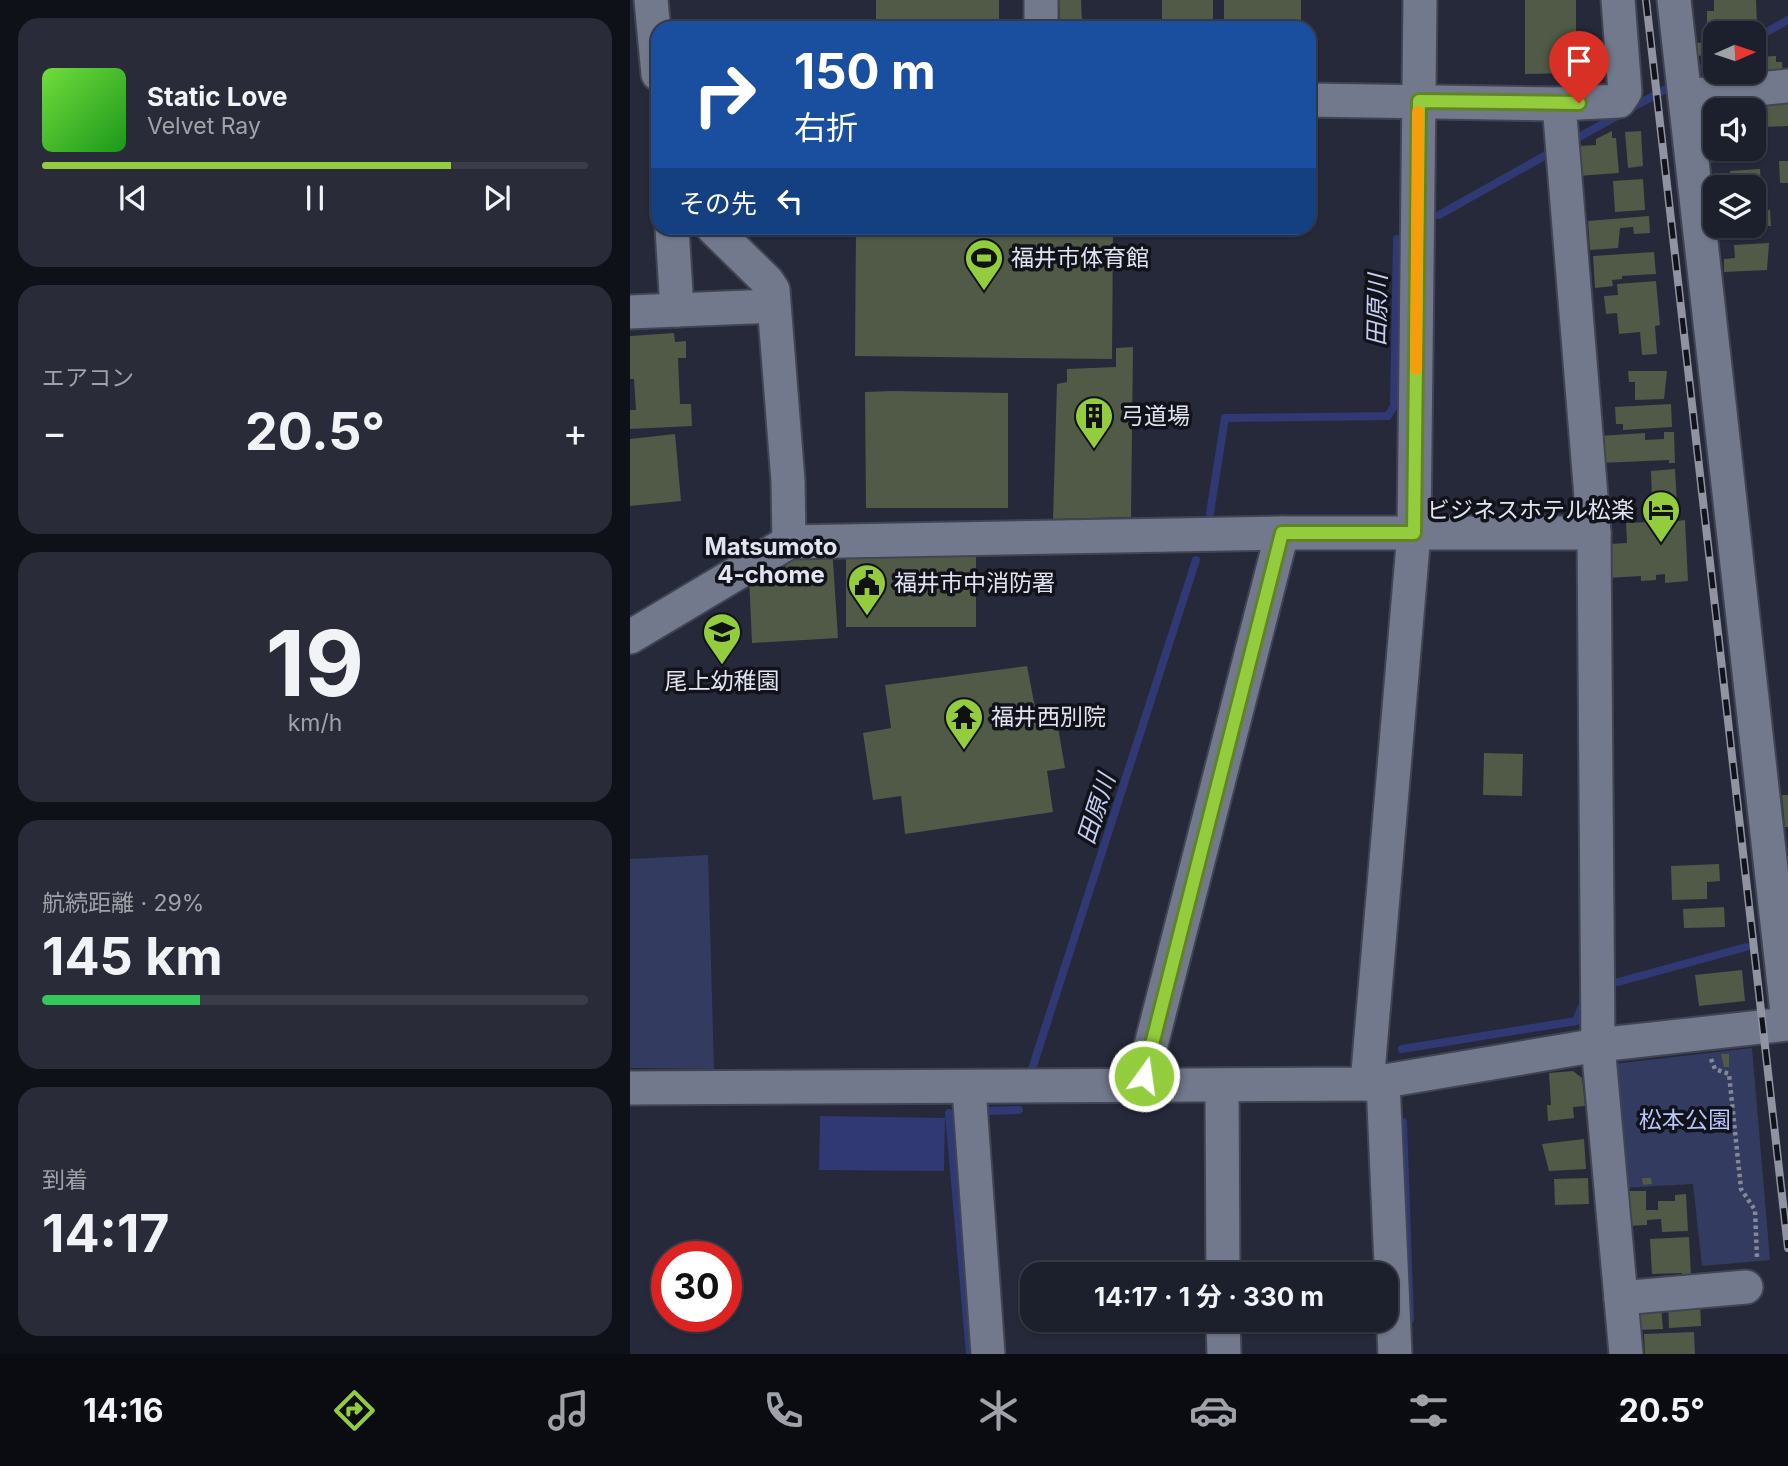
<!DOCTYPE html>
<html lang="ja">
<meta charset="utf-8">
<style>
:root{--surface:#1c1f2c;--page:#292c38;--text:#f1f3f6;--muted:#a0a2a9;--line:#3a3d48;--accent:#93cd3d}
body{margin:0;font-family:Inter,"Noto Sans JP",sans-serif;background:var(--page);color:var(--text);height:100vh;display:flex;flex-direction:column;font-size:26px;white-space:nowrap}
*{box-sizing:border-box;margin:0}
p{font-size:23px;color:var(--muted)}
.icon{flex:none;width:38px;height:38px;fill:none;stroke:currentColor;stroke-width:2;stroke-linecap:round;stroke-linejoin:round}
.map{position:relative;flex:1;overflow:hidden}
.drawer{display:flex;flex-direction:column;gap:18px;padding:18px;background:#0f1118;width:630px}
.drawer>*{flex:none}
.hud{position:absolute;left:21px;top:21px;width:665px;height:214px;border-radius:21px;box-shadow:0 2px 5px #0004,0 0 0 2px var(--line);background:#1a4fa0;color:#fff;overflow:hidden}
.needle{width:46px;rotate:87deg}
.controls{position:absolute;left:1073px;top:21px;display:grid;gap:14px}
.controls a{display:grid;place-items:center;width:63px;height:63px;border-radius:14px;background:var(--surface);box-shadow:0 2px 5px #0004,0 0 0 2px var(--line);font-size:35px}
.speed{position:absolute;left:21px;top:1241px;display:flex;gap:14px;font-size:35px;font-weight:700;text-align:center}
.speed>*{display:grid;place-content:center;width:91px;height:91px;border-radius:50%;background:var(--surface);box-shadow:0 2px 5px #0004,0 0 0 2px var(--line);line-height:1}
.speed .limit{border:10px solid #d22;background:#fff;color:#111}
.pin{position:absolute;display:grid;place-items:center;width:60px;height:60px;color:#fff;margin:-72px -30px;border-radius:50% 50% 50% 0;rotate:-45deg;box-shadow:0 0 7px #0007}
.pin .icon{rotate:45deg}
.me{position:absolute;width:77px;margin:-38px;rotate:14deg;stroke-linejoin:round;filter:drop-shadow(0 0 5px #0008)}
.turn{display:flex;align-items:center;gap:24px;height:147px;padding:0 28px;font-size:32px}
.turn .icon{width:91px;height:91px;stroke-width:2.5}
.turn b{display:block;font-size:49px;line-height:60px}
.then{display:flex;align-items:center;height:66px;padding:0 28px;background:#0003;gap:14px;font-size:26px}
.big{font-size:52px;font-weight:700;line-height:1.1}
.drawer .tile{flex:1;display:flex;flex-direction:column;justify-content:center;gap:10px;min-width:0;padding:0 24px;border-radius:21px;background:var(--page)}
.drawer .dial{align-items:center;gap:0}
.dial b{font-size:91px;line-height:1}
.song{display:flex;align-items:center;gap:21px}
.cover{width:84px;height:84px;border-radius:10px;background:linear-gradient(135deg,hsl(100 70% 55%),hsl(120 70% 35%))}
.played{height:7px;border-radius:4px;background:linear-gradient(90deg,var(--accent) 75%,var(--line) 75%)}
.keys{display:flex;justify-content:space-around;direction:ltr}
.heat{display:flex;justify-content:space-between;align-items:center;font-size:38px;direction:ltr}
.charge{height:10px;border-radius:5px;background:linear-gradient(90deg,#34c759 29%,var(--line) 0)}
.trip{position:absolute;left:390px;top:1262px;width:378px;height:70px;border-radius:21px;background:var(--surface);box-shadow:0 2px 5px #0004,0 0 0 2px var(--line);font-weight:700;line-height:70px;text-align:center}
.menu{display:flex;height:112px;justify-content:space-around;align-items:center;background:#0b0c12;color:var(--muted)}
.menu .icon{width:49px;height:49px}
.menu .selected{color:var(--accent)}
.menu b{font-size:32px;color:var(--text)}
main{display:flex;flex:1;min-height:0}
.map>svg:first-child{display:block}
</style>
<main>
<section class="drawer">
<div class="tile">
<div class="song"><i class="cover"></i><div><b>Static Love</b><p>Velvet Ray</p></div></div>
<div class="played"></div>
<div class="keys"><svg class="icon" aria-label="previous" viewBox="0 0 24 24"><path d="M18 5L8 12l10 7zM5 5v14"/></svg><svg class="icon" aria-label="pause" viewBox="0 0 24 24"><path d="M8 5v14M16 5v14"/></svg><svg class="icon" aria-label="next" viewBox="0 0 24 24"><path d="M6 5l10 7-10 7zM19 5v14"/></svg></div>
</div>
<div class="tile"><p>エアコン</p>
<div class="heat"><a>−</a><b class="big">20.5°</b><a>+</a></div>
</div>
<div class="tile dial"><b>19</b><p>km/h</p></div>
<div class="tile"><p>航続距離 · 29%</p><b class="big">145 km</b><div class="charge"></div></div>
<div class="tile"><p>到着</p><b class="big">14:17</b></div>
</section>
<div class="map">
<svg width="1158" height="1354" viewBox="0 0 1158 1354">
<rect width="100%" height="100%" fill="#25293a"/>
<g fill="#333b60">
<polygon points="78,855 84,1069 0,1068 0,859"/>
<polygon points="1122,1048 1140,1260 1072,1266 1063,1184 990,1188 983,1064"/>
</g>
<polygon fill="#303973" points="190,1116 315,1118 314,1171 189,1170"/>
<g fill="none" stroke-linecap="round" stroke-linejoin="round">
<g stroke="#303973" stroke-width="8">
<polyline points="1124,39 1158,20"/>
<polyline points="1062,74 1085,61"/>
<polyline points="940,142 1045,84"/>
<polyline points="809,215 925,150"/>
<polyline points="580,513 595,418 758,416 764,406 767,239"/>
<polyline points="988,982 1116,947"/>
<polyline points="772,1049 946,1021 955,999"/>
<polyline points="402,1069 566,560"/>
<polyline points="358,1111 389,1110"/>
<polyline points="319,1113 340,1354"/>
<polyline points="773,1122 780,1319"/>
</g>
</g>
<g fill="#505a47">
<rect x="246" y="0" width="123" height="28"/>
<polygon points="429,0 451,0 452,21 430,22"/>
<rect x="532" y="0" width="51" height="28"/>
<rect x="594" y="0" width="77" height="28"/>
<polygon points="895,0 946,0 946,73 895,74"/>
<polygon points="1084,0 1126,0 1127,24 1117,29 1117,33 1077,36 1077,11 1084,11"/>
<polygon points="1083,42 1084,55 1064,56 1064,43"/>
<polygon points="1146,56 1146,62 1152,62 1153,74 1122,76 1124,57"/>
<polygon points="1158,100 1158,126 1136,127 1134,101"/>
<polygon points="1131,103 1134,156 1103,162 1102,149 1124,149 1124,110 1115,110 1114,104"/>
<polygon points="1085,117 1085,149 1098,149 1099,161 1075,163 1073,118"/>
<polygon points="982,131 982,138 986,138 989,173 948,176 948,146 966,145 966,139"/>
<polygon points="1011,131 1013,166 998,168 995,132"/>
<polygon points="1149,161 1158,161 1158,183 1150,183"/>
<polygon points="1130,169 1132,204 1124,205 1124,187 1101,187 1100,171"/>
<polygon points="1013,179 1015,210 985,212 983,181"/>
<polygon points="1140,210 1141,226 1134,226 1131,238 1097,240 1096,226 1124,226 1124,211"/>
<polygon points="1019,216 1020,233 1004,234 1003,227 990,228 988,248 960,250 958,221"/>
<polygon points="226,228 483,228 482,359 225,356"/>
<polygon points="1139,243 1137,270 1094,272 1094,259 1105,258 1104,245"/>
<polygon points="1024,252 1026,274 992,276 992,279 982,280 983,286 965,288 963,256"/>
<polygon points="1026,281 1030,325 1025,326 1027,354 1012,355 1010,332 989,334 987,313 976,314 974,296 988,295 987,284"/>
<polygon points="44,333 45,342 56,341 56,358 48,358 50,404 61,404 62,426 0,429 0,410 6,410 4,379 0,379 0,336"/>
<polygon points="503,347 501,517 423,519 427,384 437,382 437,369 486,367 486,348"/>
<polygon points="998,371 1037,371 1034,399 1005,400 1005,382 999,382"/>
<polygon points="263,391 378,393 378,508 236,508 235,392"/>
<polygon points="1041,404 1042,427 993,430 993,424 986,424 985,407"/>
<polygon points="1034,432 1044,432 1045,463 1039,463 1039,460 970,463 969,436 1015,433 1015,440 1034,439"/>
<polygon points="45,434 51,501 0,506 0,439"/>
<polygon points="1045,469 1048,521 1055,520 1058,581 1035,583 1035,574 1026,575 1026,580 1011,581 1011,576 977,578 979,544 997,543 996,523 1018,522 1017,501 1022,500 1021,471"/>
<polygon points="202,546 208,638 122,643 119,577 156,575 155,549"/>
<polygon points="346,554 346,627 216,627 216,555"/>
<polygon points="397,666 405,707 424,704 435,768 417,771 423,812 275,834 271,796 243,800 233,733 261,728 255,685"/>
<polygon points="854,753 893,754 892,796 853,795"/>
<polygon points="1152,795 1158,795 1158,827 1155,827"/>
<polygon points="1089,864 1090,881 1077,882 1077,899 1042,900 1041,866"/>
<polygon points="1094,907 1095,927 1054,928 1053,909"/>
<polygon points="1112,970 1115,1001 1069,1006 1065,975"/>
<polygon points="1091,1054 1099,1054 1099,1067 1094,1067"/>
<polygon points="943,1071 952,1078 955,1106 943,1107 944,1118 918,1121 917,1105 921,1105 919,1073"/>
<polygon points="954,1139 956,1169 919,1171 912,1144"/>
<polygon points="958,1178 959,1204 925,1205 924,1179"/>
<polygon points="1012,1178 1021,1178 1022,1184 1013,1185"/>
<polygon points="994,1191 1016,1191 1016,1210 1028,1210 1028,1201 1045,1201 1045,1195 1056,1194 1058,1231 1032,1232 1031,1219 1017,1220 1017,1225 995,1226"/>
<polygon points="1059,1237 1061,1276 1052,1276 1052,1273 1022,1274 1020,1239"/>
<polygon points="1070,1302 1071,1326 1039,1328 1038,1304"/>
<polygon points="1031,1306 1033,1329 1006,1330 1005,1314"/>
<polygon points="1064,1332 1065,1354 1015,1354 1014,1334"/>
</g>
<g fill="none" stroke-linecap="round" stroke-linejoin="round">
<defs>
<g id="minor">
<polyline points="21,0 28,74"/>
<polyline points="1044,0 1158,1021"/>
<polyline points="411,28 411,0"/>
<polyline points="1055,96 1158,86"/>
<polyline points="679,100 929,104 989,101 995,92 988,0"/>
<polyline points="929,104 964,533 968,1045 996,1354"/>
<polyline points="83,228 137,281 143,290 158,481 159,542"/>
<polyline points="47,310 143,306"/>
<polyline points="0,312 47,310 42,228"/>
<polyline points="0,637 159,542 652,533 964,533"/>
<polyline points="753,1082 765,1354"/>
<polyline points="737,1084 784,533 790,0"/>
<polyline points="592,1087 593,1274"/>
<polyline points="0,1088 737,1084 968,1045 1158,1024"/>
<polyline points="510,1088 652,533"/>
<polyline points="339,1089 358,1354"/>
<polyline points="991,1298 1116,1287"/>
<polyline points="593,1320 594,1354"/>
</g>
</defs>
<use href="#minor" stroke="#414553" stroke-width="37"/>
<polyline stroke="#858897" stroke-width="4.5" stroke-dasharray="3.5 3.5" stroke-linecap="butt" points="1081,1059 1085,1069 1099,1074 1111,1189 1125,1210 1127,1257"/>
<use href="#minor" stroke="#73798d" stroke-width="33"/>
<defs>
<polyline id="rail" points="1016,0 1158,1248"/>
</defs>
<use href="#rail" stroke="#9094a2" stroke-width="8"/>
<use href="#rail" stroke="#11121a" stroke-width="5" stroke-dasharray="16" stroke-linecap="butt"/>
</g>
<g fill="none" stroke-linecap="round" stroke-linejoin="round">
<defs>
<polyline id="route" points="514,1076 652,533 784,533 789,101 949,103"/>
</defs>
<use href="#route" stroke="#608528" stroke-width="18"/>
<use href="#route" stroke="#93cd3d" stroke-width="12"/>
<polyline stroke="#f59e0b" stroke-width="12" points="786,369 788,112"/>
</g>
<defs>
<symbol id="stadium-pin" viewBox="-11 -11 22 30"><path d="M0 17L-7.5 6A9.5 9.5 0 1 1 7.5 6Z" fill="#93cd3d" stroke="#11121a"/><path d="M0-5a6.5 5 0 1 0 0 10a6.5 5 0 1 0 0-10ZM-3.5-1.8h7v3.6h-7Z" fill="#111"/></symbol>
<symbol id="building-pin" viewBox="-11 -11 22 30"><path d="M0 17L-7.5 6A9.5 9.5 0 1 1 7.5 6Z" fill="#93cd3d" stroke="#11121a"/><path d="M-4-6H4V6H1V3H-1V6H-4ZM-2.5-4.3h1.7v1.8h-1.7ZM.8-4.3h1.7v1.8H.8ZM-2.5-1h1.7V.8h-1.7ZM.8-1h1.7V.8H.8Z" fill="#111"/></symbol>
<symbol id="hotel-pin" viewBox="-11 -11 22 30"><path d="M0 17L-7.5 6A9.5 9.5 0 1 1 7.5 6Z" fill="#93cd3d" stroke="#11121a"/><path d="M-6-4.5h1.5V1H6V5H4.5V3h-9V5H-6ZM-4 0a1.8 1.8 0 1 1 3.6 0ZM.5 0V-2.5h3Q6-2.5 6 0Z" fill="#111"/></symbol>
<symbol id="civic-pin" viewBox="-11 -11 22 30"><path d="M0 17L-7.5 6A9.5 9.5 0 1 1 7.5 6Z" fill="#93cd3d" stroke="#11121a"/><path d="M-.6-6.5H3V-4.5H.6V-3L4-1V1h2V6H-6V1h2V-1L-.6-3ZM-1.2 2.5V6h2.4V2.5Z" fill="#111"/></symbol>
<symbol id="school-pin" viewBox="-11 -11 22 30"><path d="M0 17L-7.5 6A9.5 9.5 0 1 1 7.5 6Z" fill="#93cd3d" stroke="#11121a"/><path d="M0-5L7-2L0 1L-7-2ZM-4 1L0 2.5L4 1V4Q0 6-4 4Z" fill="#111"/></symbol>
<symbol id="temple-pin" viewBox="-11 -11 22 30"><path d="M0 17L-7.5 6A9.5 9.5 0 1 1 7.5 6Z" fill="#93cd3d" stroke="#11121a"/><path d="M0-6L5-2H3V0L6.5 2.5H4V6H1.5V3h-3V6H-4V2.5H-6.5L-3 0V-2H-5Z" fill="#111"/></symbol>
</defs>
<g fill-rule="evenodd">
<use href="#stadium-pin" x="332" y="236" width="44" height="60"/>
<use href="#building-pin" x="442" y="394" width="44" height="60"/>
<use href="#hotel-pin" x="1009" y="488" width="44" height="60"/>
<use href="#civic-pin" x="215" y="561" width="44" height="60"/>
<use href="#school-pin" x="70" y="610" width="44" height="60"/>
<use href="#temple-pin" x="312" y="695" width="44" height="60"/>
</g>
<g text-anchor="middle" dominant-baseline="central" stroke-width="7" stroke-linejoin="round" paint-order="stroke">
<g font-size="23" fill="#e2e5f1" stroke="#11121a" text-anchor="start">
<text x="381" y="258">福井市体育館</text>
<text x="491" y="416">弓道場</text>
<text x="1004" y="510" text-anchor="end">ビジネスホテル松楽</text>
<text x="264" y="583">福井市中消防署</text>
<text x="92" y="681" text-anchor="middle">尾上幼稚園</text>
<text x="361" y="717">福井西別院</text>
</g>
<g font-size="23" fill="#b7c5fb" stroke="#11121a">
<text x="1055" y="1120">松本公園</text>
</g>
<g font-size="24" font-style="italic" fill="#c4cef2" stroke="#11121a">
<text transform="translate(747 310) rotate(-89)">田原川</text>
<text transform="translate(466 809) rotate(-72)">田原川</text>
</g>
<g font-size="24" font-weight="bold" fill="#e2e5f1" stroke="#11121a">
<text x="141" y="546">Matsumoto<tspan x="141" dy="28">4-chome</tspan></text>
</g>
</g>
</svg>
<div class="controls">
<a><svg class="needle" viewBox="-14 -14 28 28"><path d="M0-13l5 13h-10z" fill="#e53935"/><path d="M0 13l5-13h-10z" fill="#a0a2a9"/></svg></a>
<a><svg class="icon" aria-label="sound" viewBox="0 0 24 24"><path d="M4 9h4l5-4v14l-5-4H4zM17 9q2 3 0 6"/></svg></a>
<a><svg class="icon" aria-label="layers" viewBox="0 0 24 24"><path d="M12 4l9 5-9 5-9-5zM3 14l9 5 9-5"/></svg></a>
</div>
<div class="speed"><div class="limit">30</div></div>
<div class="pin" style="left:949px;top:103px;background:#d93025"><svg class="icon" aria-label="arrive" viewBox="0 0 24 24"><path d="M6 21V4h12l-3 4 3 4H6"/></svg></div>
<svg class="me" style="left:514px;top:1076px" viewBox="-20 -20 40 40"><circle r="17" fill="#93cd3d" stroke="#fff" stroke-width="3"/><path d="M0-11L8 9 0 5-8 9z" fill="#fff"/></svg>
<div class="trip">14:17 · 1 分 · 330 m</div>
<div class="hud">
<div class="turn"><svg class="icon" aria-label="right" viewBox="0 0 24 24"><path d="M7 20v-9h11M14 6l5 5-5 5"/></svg><div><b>150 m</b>右折</div></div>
<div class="then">その先<svg class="icon" aria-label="left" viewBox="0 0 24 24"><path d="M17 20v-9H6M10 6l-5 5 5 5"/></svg></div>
</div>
</div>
</main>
<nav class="menu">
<b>14:16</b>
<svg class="icon selected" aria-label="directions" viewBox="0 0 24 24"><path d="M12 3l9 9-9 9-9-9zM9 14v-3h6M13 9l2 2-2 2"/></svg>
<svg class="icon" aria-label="music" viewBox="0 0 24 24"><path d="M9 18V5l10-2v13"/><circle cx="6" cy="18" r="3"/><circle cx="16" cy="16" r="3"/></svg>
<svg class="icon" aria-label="phone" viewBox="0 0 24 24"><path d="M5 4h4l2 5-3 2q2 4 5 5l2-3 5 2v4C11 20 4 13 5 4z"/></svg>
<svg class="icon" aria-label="climate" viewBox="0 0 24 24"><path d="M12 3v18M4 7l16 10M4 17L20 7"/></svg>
<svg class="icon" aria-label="car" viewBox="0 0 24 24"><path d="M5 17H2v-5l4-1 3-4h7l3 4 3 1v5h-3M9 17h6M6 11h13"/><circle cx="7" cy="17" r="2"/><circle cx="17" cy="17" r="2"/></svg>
<svg class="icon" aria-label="filters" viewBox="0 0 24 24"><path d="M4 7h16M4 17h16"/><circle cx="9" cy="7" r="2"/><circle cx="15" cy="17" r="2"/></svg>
<b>20.5°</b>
</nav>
